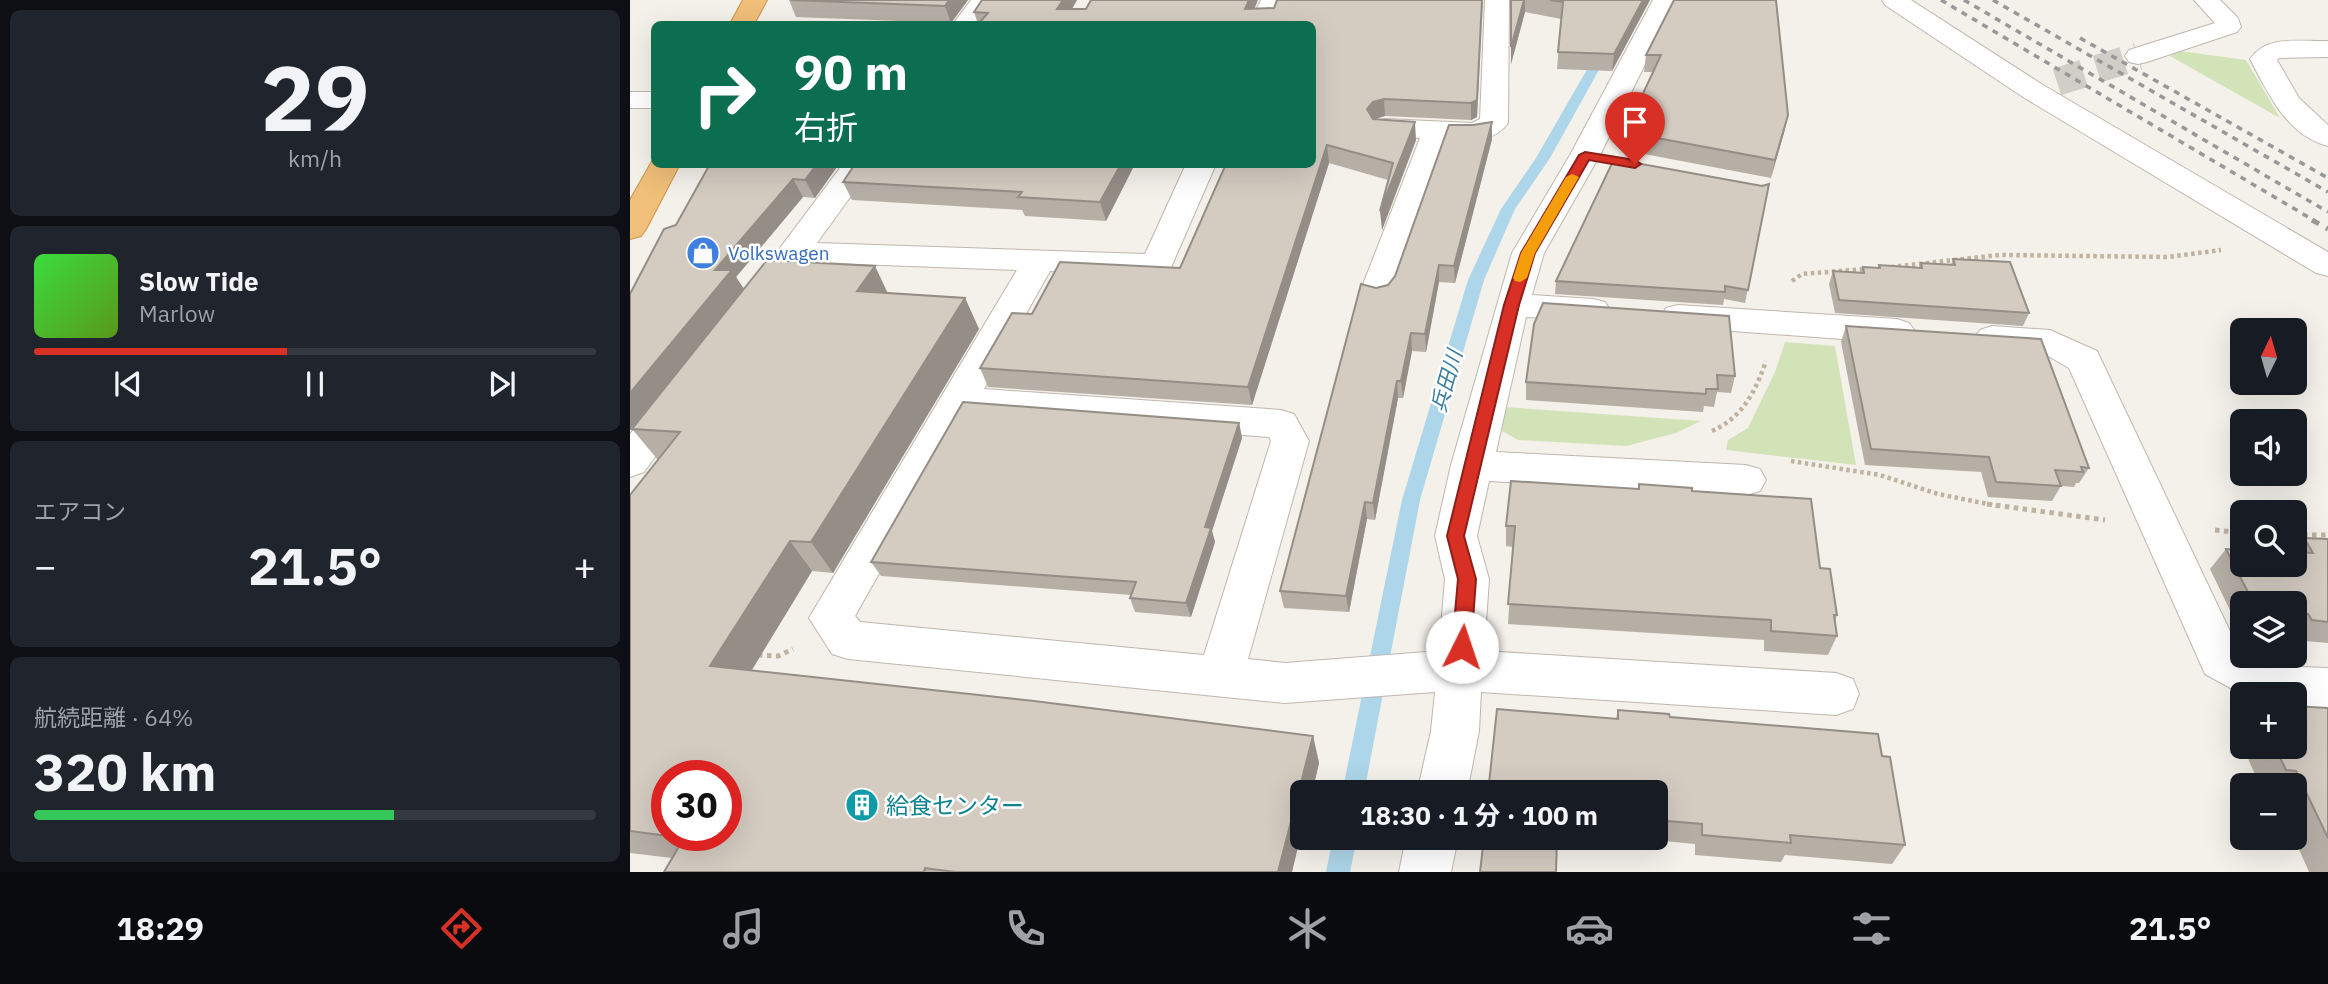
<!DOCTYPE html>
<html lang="ja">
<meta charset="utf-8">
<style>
:root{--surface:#171b24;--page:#20242c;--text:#f1f3f6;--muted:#9ea1a6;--line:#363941;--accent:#d93025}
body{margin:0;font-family:"IBM Plex Sans","Noto Sans JP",sans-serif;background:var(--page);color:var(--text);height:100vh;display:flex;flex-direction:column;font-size:26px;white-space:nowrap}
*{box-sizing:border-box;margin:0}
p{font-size:23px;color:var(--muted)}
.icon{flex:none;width:38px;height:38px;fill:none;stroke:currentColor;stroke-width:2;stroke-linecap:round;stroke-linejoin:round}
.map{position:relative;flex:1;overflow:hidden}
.details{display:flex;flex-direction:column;gap:10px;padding:10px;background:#0d0f14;width:630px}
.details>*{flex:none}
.top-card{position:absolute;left:21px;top:21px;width:665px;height:147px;border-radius:10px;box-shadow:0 7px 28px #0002;background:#0b6e4f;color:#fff;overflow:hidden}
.needle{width:46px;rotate:5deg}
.buttons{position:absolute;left:1600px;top:318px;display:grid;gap:14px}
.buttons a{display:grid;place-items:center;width:77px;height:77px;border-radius:10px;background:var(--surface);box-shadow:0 7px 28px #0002;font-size:35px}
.speed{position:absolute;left:21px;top:760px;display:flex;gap:14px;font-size:35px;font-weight:700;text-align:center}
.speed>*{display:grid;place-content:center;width:91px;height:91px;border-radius:50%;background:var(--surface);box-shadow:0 7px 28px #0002;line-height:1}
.speed .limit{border:10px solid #d22;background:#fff;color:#111}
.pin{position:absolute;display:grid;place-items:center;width:60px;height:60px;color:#fff;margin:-72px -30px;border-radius:50% 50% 50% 0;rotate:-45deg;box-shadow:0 0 7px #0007}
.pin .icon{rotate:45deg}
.me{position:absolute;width:77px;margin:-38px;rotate:4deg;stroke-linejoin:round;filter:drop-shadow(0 0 5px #0008)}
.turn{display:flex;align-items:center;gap:24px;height:147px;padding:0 28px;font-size:32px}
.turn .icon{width:91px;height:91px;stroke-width:2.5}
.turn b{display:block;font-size:49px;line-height:60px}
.big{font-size:52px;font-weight:700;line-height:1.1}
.details .card{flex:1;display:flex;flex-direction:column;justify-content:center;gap:10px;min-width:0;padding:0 24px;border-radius:10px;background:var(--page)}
.details .dial{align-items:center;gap:0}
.dial b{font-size:91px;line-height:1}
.song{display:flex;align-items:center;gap:21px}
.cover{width:84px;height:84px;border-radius:10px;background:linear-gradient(135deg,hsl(120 70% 55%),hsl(90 70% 35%))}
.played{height:7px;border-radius:4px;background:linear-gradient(90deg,var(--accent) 45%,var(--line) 45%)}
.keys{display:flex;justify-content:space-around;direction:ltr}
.heat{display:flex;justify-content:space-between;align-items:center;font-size:38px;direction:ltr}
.charge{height:10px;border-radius:5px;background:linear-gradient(90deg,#34c759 64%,var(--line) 0)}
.trip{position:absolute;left:660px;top:780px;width:378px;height:70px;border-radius:10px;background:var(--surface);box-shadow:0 7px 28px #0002;font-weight:700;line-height:70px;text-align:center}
.tab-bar{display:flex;height:112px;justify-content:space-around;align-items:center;background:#090b0e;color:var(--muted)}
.tab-bar .icon{width:49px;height:49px}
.tab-bar .selected{color:var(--accent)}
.tab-bar b{font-size:32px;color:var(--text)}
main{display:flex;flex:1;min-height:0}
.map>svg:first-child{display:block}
</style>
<main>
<section class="details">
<div class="card dial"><b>29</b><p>km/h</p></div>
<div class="card">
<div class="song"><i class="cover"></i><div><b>Slow Tide</b><p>Marlow</p></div></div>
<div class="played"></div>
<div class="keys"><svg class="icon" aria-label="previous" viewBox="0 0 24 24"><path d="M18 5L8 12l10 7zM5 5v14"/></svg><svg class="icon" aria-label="pause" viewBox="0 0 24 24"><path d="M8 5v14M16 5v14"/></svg><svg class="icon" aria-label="next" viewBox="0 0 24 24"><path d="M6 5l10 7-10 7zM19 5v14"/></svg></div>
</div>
<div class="card"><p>エアコン</p>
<div class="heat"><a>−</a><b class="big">21.5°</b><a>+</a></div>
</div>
<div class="card"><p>航続距離 · 64%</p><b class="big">320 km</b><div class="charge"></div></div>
</section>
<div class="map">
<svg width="1698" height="872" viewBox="0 0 1698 872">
<rect width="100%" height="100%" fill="#f4f0ea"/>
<g fill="#d3e3b8">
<polygon points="1550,51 1616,60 1650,118 1540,56"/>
<polygon points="1155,342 1205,346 1226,465 1096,450 1098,440 1118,428 1145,372"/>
<polygon points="874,407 1071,421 1046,433 996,446 888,440 872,431"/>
</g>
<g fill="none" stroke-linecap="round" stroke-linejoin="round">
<g fill="#add6ea" fill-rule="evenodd">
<polygon points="970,47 980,50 920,158 885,209 854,280 790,500 734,793 712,793 772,500 838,280 871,209 906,158"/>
<polygon points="703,838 727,838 720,872 696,872"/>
</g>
<polyline stroke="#d1cdc7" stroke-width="28" stroke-dasharray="28 14" stroke-linecap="butt" points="1427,82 1508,56"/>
<defs>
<g id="minor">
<polygon points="341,0 366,0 348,24 323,24"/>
<polygon points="631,0 655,0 644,24 619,24"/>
<path d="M 855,0 L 879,0 L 878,123 C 864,143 840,140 818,139 L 764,292 L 759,300 L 747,303 L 735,300 L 730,292 L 790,138 L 745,134 L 741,128 L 745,122 L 755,119 L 842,123 L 850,119 Z"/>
<path d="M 1023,0 L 1047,0 L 970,155 L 914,253 L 902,295 L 963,299 L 975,302 L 980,310 L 975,318 L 963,321 L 896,317 L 866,452 L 1116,465 L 1130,469 L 1136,480 L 1130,491 L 1116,495 L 859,481 L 847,536 L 859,579 L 854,651 L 1206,673 L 1223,679 L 1229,694 L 1223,709 L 1206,715 L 851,692 L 849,731 L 837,793 L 787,793 L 801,731 L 805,692 L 655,703 L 218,659 L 202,654 L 179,618 L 387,270 L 173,262 C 163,276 157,280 140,275 L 135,268 L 213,164 L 244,164 L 187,243 L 515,254 L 556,164 L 586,164 L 539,272 L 527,275 L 420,271 L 354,389 L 651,410 L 664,414 L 679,441 L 618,659 L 655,663 L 809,651 L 815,579 L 805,536 L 821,465 L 882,253 L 940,155 ZM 339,414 L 639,437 L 641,441 L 574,655 L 230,622 L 225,616 Z"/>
<polygon points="1252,0 1281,0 1413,85 1698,252 1698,276 1686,273 1393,97 1255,5"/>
<polygon points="1564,0 1590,0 1608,18 1611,27 1607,32 1517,62 1508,64 1499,62 1495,56 1499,50 1585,23"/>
<path d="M 1698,41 L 1698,57 L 1649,58 L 1647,60 L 1669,98 L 1698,125 L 1698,146 C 1657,136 1638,93 1620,59 C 1637,34 1671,42 1698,41 Z"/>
<rect x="0" y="92" width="24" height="16"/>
<polygon points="1048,305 1267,319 1279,323 1285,331 1279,339 1267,343 1048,327 1036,324 1031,316 1036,308"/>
<polygon points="1362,326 1420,330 1467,351 1607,646 1612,648 1612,656 1627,656 1645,666 1698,668 1698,710 1664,708 1664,695 1613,695 1575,674 1439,368 1413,353 1350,346 1344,338 1350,330"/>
<polygon points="46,390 59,394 65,403 14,472 0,477 0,434 33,394"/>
<polygon points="776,838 828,838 821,872 769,872"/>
</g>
<g id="highway">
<polygon points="113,0 137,0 124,24 100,24"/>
<polygon points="24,158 24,164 50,164 16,229 11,236 0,239 0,200"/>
</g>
</defs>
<use href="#minor" stroke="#beb7ae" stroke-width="2"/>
<use href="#highway" stroke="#ce934a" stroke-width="2"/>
<g stroke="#bfb2a0" stroke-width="4.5" stroke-dasharray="3.5 3.5" stroke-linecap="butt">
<polyline points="1261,267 1369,255 1538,257 1591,250"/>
<polyline points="1162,281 1172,274 1235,269"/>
<path d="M 1082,431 C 1112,418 1126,391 1136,361"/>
<polyline points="1161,461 1250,475 1308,494 1368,506"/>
</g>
<g stroke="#bfb2a0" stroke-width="5" stroke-dasharray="4.5 4.5" stroke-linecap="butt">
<polyline points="1357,504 1475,520"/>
<polyline points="1585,530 1612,533"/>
<polyline points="1664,535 1698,535"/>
<polyline points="128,655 148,656 163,649"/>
</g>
<use href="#minor" fill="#fff" fill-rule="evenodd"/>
<use href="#highway" fill="#f0bf79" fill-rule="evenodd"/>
<g stroke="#989898" stroke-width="3.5" stroke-dasharray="6 6" stroke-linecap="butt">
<polyline points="1311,0 1685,221"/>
<polyline points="1334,0 1698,212"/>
<polyline points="1363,0 1698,192"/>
<polyline points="1450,38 1698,178"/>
</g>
<polyline stroke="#989898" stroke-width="5" stroke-dasharray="8 8" stroke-linecap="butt" points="1682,220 1698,229"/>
</g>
<g fill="#b6afa6">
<polygon points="159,0 338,0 321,23 166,17"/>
<polygon points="352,0 447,0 442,9 625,9 644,8 647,0 853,0 847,117 841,120 755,116 746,119 786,140 752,230 758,180 699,163 622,405 358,387 350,368 402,314 550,268 682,24 348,24 344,12"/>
<polygon points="881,0 1020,0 982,71 927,69 931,19 895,12 881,64"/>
<polygon points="1044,0 1158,115 1141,178 993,150 995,132 1023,72 1014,72 1016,55"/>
<polygon points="862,122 862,139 825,283 809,282 796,352 782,351 773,398 768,398 745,520 737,519 719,612 654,608 650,591 746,288 758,285 765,276 843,125"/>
<polygon points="80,164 209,164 185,198 173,197 106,277 114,289 258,293 335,298 349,329 203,573 182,571 122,670 683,736 689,763 682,793 672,793 662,872 34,872 42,858 0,853 0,495 28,460 2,429 46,225"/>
<polygon points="505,164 476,221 395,216 392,210 222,200 213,182"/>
<polygon points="1139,184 1115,303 1094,299 1093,305 925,294 926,281 1132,186"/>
<polygon points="1323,259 1399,313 1393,326 1205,313 1199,284 1203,271 1231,272 1233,267 1249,268 1249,265 1289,267 1291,263 1321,265"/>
<polygon points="904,324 1105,376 1101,393 1087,392 1084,407 1074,406 1073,412 896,400 896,382"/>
<polygon points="1216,326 1459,468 1449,483 1446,483 1444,487 1431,486 1422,501 1358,497 1351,472 1235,465 1211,342"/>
<polygon points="609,423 612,438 582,531 585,542 561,617 505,612 500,598 501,595 251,576 241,562"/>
<polygon points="1009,484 1062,491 1190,568 1207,615 1205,622 1207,636 1198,655 1134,651 1134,640 878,624 883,547 876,546 876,526 1008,489"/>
<polygon points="1674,538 1698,539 1698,643 1664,640 1664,604 1612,604 1612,631 1610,631 1580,569 1596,549 1664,565 1664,550"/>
<polygon points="1698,708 1698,872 1679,872 1664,838 1664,786 1630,786 1613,747 1664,747"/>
<polygon points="988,710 1040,717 1252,756 1275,845 1262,864 1155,855 1151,862 1065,855 1065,844 1003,838 1026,838 1026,793 986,719"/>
<polygon points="1612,732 1612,743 1608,736"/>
</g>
<g fill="#948e87">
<polygon points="319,0 338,0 321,23 315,6"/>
<polygon points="433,0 447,0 433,24 427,9"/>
<polygon points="619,0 628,0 618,24 615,9"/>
<polygon points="852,0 847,117 841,120 841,103"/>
<polygon points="894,0 895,0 895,12 881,64 881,47"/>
<polygon points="1013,0 1020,0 982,71 984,54"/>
<polygon points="754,99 755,116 744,119 737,109 743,102"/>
<polygon points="1158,115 1154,133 1141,178 1145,160"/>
<polygon points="785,122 786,140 752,230 750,211"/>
<polygon points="862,122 862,139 825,283 824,266"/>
<polygon points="697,145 699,163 622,405 618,387"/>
<polygon points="187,164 209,164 185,198 175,180"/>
<polygon points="491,164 505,164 476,221 470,202"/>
<polygon points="163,179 173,197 106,277 114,289 0,430 0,393 85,270"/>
<polygon points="809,265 809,282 796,352 795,334"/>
<polygon points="245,266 260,298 227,291"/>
<polygon points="335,298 349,329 203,573 181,542"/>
<polygon points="781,333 782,351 773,398 771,381"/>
<polygon points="767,381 768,398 745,520 743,503"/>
<polygon points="609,423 612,438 582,531 585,542 561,617 556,603 575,527"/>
<polygon points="735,502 737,519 719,612 716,596"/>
<polygon points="160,541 182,571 107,694 80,666"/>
<polygon points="683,736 689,763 682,793 672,793 672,831 662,872 648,872"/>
</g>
<g fill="#d4cbc1" stroke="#948e87" stroke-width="2" fill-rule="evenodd">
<polygon points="161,0 319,0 315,6"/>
<polygon points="352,0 433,0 427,9 456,9 461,0 619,0 615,9 644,8 647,0 852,0 847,100 841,103 754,99 743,102 737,109 743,119 785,122 750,211 763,163 697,145 618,387 350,368 382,313 402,314 430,262 550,268 596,164 682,164 682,24 348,24 358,13 344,12"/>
<polygon points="881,0 894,0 881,47"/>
<polygon points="920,0 1013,0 984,54 928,52 933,2"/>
<polygon points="1044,0 1146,0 1158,115 1145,160 995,132 1031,55 1016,55"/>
<polygon points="862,122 824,266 809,265 795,334 781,333 771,381 767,381 743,503 735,502 716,596 650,591 731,284 746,288 758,285 765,276 819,125 843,125"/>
<polygon points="984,159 1132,186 1139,184 1118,290 1095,286 1095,292 926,281"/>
<polygon points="80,164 187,164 175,180 163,179 85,270 102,270 0,393 0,294 34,229 46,225"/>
<polygon points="225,164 491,164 470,202 388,197 392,192 213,182"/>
<polygon points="1323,259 1380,262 1399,313 1209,300 1203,271 1234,273 1233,267 1250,268 1249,265 1292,268 1291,263 1325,265"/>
<path d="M 137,260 L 245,266 L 227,291 L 335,298 L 181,542 L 160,541 L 80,666 L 404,701 L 683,736 L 648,872 L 325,872 L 295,868 L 294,872 L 34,872 L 54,838 L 0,831 L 0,495 L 50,432 L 2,429 ZM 37,775 L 96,775 L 96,835 L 37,835 Z"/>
<polygon points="913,303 1099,316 1105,376 1087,375 1088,389 1076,389 1076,394 896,382 904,324"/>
<polygon points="1216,326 1411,339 1459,468 1451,467 1453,472 1425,470 1431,486 1366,482 1359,457 1241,449"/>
<polygon points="333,402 609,423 575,527 581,528 556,603 500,598 506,582 241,562"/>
<polygon points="881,481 1009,489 1009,484 1062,488 1062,491 1181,499 1190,568 1200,569 1207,615 1204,615 1207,636 1141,631 1141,620 878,604 885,526 876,526"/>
<polygon points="1674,538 1698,539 1698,622 1682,620 1678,614 1664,613 1664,604 1624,604 1596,549 1612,550 1612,565 1664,565 1664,552 1683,553"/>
<polygon points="1664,706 1698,708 1698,838 1666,771 1656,770 1645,747 1664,747"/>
<polygon points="867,709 988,719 988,710 1039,714 1040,717 1248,734 1252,756 1260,757 1275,845 1160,835 1161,843 1072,835 1072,824 1026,820 1026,793 858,793"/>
<polygon points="854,838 927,838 926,872 850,872"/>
</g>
<polygon fill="#d93025" stroke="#8d1f18" stroke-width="2" points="955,152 1005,160 1011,164 1005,168 959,160 905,253 889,305 834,536 846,579 841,647 838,653 832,655 825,653 822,647 828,579 817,536 874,305 891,253 949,155"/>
<polygon fill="#f59e0b" points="942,174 949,177 905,253 897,278 890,282 885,281 883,278 891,253 936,177"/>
<defs>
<symbol id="shop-disc" viewBox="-11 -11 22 22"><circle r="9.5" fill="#3f7fe0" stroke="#fff"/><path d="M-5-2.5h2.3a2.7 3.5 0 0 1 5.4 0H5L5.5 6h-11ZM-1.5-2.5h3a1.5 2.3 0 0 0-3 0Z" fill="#fff"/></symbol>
<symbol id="building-disc" viewBox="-11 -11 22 22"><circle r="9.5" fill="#0f9aa8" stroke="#fff"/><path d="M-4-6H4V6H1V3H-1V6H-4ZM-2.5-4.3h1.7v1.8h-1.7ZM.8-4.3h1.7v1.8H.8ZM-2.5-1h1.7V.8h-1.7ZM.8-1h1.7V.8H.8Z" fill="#fff"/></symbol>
</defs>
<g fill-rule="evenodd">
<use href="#shop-disc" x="54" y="234" width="38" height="38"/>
<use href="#building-disc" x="213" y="786" width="38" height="38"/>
</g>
<g text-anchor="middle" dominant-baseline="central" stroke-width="5" stroke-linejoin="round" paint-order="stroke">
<g font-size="19" fill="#366cbe" stroke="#fff" text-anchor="start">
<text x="98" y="253">Volkswagen</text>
</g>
<g font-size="21" font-style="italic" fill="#3a7da1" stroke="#fff">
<text transform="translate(816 381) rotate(-74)">兵田川</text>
</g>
<g font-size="23" fill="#0d838f" stroke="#fff" text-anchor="start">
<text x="256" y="805">給食センター</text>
</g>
</g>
</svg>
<div class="buttons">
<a><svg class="needle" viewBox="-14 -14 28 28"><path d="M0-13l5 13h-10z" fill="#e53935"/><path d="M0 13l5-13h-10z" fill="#9ea1a6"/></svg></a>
<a><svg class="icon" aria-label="sound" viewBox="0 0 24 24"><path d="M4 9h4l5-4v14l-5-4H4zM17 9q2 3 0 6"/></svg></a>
<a><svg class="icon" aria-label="search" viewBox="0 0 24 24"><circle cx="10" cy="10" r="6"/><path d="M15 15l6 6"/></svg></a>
<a><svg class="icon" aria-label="layers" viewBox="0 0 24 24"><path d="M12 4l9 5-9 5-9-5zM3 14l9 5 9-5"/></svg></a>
<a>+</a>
<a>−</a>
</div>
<div class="speed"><div class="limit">30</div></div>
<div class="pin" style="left:1005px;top:164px;background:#d93025"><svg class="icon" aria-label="arrive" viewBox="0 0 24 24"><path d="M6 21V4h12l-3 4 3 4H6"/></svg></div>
<svg class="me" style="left:832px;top:647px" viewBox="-20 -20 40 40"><circle r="19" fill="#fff"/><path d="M0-13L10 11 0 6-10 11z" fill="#d93025"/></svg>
<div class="trip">18:30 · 1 分 · 100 m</div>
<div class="top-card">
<div class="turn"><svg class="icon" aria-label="right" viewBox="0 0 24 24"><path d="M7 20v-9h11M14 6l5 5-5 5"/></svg><div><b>90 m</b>右折</div></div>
</div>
</div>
</main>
<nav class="tab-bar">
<b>18:29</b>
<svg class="icon selected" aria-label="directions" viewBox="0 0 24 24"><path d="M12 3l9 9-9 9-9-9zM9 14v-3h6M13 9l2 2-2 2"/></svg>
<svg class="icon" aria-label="music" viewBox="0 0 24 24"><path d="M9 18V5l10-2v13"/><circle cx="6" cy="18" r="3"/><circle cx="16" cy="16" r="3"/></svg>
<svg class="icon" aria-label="phone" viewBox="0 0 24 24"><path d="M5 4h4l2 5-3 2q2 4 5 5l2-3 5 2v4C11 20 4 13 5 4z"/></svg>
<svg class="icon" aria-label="climate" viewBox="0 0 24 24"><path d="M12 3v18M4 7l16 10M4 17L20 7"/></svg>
<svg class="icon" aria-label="car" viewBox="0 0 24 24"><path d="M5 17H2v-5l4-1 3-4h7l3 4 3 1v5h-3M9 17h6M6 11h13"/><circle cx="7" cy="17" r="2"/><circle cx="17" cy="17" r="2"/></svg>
<svg class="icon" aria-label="filters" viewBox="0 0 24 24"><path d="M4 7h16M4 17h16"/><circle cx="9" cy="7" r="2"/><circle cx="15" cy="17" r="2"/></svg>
<b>21.5°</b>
</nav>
